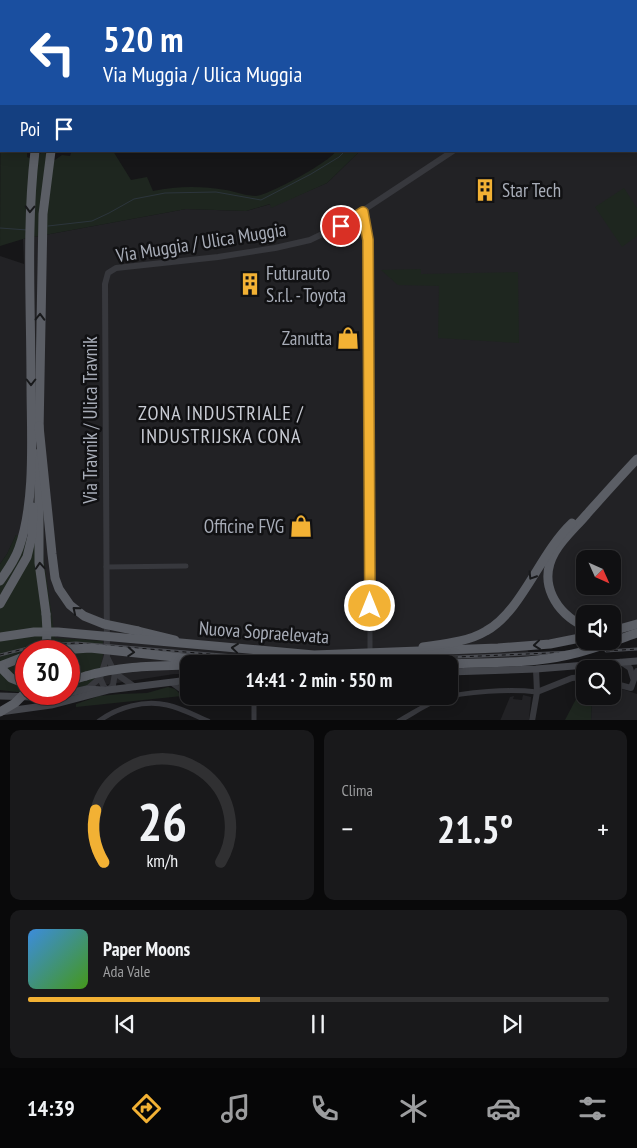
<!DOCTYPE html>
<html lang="it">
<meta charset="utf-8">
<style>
:root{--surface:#101012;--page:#19191b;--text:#f1f3f6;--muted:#9c9d9f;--line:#303032;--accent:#f2b134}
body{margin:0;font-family:"PT Sans Narrow",sans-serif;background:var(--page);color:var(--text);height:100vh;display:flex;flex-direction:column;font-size:19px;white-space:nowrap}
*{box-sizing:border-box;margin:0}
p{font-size:16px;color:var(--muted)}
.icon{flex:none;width:28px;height:28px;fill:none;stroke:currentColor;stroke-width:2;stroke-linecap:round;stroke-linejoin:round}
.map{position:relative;height:720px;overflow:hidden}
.drawer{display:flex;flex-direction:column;gap:10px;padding:10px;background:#09090a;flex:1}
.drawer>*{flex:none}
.guide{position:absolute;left:0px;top:0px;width:638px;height:152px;box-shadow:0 2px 12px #0003,0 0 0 1px var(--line);background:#1a4fa0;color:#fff;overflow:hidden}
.needle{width:32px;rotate:135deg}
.buttons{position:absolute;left:576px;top:550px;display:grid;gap:10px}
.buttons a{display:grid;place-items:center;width:45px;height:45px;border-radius:10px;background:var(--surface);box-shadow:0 2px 12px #0003,0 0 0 1px var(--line);font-size:25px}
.speed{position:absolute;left:15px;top:640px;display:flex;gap:10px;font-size:25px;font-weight:700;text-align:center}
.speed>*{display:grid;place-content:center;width:65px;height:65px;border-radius:50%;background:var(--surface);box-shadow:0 2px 12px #0003,0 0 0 1px var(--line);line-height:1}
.speed .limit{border:8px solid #d22;background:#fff;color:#111}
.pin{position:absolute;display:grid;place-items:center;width:42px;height:42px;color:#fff;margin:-21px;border:2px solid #fff;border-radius:50%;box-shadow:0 1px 5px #0007}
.me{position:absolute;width:55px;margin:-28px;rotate:0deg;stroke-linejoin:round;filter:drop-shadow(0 0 4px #0008)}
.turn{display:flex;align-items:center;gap:18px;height:105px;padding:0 20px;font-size:22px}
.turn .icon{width:65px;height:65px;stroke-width:2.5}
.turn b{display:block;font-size:35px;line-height:42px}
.then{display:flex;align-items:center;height:48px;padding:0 20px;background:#0003;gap:10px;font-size:19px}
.big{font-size:38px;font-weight:700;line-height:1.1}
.drawer .tile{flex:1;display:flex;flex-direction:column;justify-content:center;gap:8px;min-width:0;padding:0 18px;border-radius:10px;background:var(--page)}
.drawer .dial{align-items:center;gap:0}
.dial svg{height:130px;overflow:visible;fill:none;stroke:var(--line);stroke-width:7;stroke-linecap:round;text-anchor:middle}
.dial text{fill:var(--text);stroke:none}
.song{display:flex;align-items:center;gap:15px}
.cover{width:60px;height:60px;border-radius:8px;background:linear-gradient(135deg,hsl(210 70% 55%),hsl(100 70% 35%))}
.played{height:5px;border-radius:2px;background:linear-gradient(90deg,var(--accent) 40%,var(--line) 40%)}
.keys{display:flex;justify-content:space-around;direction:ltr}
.heat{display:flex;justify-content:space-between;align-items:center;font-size:28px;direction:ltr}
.drawer .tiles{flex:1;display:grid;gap:10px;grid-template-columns:1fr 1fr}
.tile:last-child{grid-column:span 2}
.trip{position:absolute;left:180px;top:655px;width:278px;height:50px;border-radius:10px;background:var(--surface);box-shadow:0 2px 12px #0003,0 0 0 1px var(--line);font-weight:700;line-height:50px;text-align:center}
.menu{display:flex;height:80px;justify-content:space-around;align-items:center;background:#060607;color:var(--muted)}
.menu .icon{width:35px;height:35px}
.menu .on{color:var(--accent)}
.menu b{font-size:22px;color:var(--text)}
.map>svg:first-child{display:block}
</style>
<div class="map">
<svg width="637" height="721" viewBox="0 0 637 721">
<rect width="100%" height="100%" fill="#161618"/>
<g fill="#222225" fill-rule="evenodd">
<path d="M 586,0 L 637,0 L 637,635 L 613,637 L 612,614 L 585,614 L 585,639 L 525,644 L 533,663 L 449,668 L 449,664 L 189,664 L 189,674 L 174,674 L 85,688 L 103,641 L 55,639 L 16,535 L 7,554 L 0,564 L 0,256 L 24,264 L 23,239 L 186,209 L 246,211 L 271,204 L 271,207 L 327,183 L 360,151 L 636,151 L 636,1 L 584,1 ZM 585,559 L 612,559 L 612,586 L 585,586 Z"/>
<polygon points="613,686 637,694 637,720 591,721 592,696 612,696"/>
<polygon points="523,695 531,697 529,720 500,721 510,697 514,696 513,699 522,700"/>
</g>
<g fill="#1e261f">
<polygon points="32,0 423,0 424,1 30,1"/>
<path d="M 1,25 L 1,151 L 27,151 L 27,157 L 34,160 L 42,152 L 47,154 L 50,159 L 55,160 L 62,155 L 70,156 L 72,151 L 113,151 L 131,180 L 147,177 L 153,191 C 178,186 201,186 226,190 C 236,192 247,196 256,196 C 269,195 330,162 336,151 L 360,151 L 327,183 L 271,208 L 270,204 L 246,211 L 186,209 L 23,239 L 0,246 Z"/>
<polygon points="624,188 637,208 637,236 622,247 595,207"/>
<polygon points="421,269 421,274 518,272 519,343 438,338 439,286 398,285 381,270"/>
<polygon points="16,535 41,540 55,638 103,641 103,655 99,675 85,688 69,689 69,651 26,651 26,693 0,690 0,564 7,554"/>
<polygon points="585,682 585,696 592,696 591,720 565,720"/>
<polygon points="168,687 175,689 182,696 76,707 76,704 99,696 121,694 147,693"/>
</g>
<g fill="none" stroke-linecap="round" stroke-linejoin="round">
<g stroke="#2c353c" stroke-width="1">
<polyline points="562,1 565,0"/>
<polyline points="48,226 92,221 109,213 134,199 165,193 216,192 261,200 311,174 339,157 345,151"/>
<polyline points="0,228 27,230"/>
</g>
<g stroke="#333438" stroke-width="9" stroke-dasharray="9 4.5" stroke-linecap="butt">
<polyline points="67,1 68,0"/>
<polyline points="88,1 88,0"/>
</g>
<g stroke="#37383d" stroke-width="5">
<polyline points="363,212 368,240 370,639 370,653 366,664"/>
<polyline points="106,567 186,566"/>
<polyline points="370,653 378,664"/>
<polyline points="170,682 184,692 189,693"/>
<path d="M 99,721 C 118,707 144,700 167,705 C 181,708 194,715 208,721"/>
<polyline points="254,721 254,696"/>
<path d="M 399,721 C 412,714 426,704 440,699 C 465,691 511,689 537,692"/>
</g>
<g stroke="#37383d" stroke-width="6">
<polyline points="636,25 637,25"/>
<polyline points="107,657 115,673 135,687"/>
<polyline points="621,662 630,668 633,678"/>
<polyline points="100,678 104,687 108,690 113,685 115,673"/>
<polyline points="612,683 631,688 637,671"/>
<polyline points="87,689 100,678 107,656 105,284 108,273 116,268 218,257 275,248 310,240 341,225 453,151"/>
<polyline points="537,692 572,678 585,677"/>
<polyline points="532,721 537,692 536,669"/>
</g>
<g stroke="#45474d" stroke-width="7">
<polyline points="449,672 536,669 637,661"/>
<polyline points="69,693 87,689 103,690"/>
<polyline points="0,696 34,697 63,694"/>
<polyline points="0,712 51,705 108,690 189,680"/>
</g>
<g stroke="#5b5e65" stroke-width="9">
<polyline points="39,433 43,214 51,151"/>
<polyline points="39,453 39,563 46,614"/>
<path d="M 0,581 C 7,571 15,560 19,548 C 36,500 31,434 31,383 C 31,306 26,227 35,151"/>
<polyline points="0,604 27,557 32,536 33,507"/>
<path d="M 585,627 C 556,613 537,583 555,552 C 563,538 577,526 587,514 C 604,495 620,477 637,459"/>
<polyline points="138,631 175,640"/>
<polyline points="612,631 637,624"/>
<polyline points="0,666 26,656"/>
<polyline points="0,667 11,678 26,684"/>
<polyline points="69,681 86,676"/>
</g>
<defs>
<g id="rail">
<polyline points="606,651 637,649"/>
<polyline points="0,655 36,646 76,643 318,663 573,652"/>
</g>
</defs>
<use href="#rail" stroke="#4a4c52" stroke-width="3"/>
<use href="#rail" stroke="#111113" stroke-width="1" stroke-dasharray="4" stroke-linecap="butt"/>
<g stroke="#5b5e65" stroke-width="9">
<polyline points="39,426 52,554 55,578 59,589 70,605 84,616 104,624 138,631"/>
<polyline points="46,614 47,631 46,651"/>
<polyline points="0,637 34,632 58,632 314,655 498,648 550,644 585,637"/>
<path d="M 423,647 C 443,644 468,642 486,631 C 522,611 540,553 572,523"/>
<polyline points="47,651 90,648 240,664"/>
<path d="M 449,664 C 488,662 529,664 568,655 C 592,650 614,641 637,633"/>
<path d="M 86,676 C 120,666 154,666 189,665"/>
<polyline points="0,712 15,703 26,692"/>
</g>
</g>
<defs><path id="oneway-chevron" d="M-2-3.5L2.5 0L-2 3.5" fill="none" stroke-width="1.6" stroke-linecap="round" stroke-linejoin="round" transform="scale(1.25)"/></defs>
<g stroke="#18191b">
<use href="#oneway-chevron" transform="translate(30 209) rotate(92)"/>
<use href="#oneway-chevron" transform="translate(40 317) rotate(-89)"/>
<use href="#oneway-chevron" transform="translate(31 382) rotate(90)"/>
<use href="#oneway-chevron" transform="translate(40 566) rotate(-94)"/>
<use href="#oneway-chevron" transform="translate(532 576) rotate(122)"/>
<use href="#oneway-chevron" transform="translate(76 610) rotate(-140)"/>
<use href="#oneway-chevron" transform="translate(537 645) rotate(174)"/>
<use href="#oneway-chevron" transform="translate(235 648) rotate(-174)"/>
<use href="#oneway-chevron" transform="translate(131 652) rotate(4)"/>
</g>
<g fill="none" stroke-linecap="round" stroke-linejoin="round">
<defs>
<polyline id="route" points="341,226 363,212 368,240 370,606"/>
</defs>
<use href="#route" stroke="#9d7322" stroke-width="12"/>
<use href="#route" stroke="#f2b134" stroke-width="9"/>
</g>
<defs>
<symbol id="building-bare" viewBox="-9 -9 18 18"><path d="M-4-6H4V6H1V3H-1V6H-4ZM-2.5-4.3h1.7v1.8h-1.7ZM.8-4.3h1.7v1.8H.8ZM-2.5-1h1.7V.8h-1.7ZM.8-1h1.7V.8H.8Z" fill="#f2b134" stroke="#111113" stroke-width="2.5" paint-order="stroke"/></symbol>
<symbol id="shop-bare" viewBox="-9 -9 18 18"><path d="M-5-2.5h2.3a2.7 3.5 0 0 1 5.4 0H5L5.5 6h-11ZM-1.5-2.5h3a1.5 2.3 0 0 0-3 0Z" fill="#f2b134" stroke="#111113" stroke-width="2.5" paint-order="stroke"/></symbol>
</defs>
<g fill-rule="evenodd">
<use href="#building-bare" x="469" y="174" width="32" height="32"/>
<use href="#building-bare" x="234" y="268" width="32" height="32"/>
<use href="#shop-bare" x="332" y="322" width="32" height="32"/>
<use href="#shop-bare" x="285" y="510" width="32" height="32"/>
</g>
<g text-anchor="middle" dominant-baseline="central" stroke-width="5" stroke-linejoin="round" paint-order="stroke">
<g font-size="19" fill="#a8adb8" stroke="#111113" text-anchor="start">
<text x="502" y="190">Star Tech</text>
<text x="266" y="273">Futurauto<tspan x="266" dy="22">S.r.l. - Toyota</tspan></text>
<text x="332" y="338" text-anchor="end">Zanutta</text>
<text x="284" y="526" text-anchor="end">Officine FVG</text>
</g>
<g font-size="19" fill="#a8adb8" stroke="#111113">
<text transform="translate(201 242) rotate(-9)">Via Muggia / Ulica Muggia</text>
<text transform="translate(90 420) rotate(-90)">Via Travnik / Ulica Travnik</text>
<text transform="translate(264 632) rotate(4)">Nuova Sopraelevata</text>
</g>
<g font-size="20" letter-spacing="1" fill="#c9ccd4" stroke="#111113">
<text x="221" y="413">ZONA INDUSTRIALE /<tspan x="221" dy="23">INDUSTRIJSKA CONA</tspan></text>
</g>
</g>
</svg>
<div class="buttons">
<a><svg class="needle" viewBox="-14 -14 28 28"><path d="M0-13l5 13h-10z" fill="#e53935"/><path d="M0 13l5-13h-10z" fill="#9c9d9f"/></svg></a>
<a><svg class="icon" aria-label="sound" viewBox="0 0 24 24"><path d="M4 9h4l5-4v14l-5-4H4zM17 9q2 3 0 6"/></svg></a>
<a><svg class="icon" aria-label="search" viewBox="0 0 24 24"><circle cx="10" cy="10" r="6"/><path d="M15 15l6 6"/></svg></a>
</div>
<div class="speed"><div class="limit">30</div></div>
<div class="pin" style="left:341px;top:226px;background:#d93025"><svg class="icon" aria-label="arrive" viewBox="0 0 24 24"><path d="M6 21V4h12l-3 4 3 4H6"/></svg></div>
<svg class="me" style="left:370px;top:606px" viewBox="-20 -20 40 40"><circle r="17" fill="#f2b134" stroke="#fff" stroke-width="3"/><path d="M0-11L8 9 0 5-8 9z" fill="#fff"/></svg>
<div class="trip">14:41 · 2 min · 550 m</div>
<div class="guide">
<div class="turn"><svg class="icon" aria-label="left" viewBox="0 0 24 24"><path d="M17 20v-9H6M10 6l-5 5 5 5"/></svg><div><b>520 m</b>Via Muggia / Ulica Muggia</div></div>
<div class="then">Poi<svg class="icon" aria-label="arrive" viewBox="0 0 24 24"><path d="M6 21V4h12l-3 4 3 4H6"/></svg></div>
</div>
</div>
<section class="drawer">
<div class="tiles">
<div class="tile dial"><svg viewBox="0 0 100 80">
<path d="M14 69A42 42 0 1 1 86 69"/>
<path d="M14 69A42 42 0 0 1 9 37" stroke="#f2b134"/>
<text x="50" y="56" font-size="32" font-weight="700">26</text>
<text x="50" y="72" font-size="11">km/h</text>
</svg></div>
<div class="tile"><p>Clima</p>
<div class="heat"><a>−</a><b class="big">21.5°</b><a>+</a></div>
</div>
<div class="tile">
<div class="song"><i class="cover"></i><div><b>Paper Moons</b><p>Ada Vale</p></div></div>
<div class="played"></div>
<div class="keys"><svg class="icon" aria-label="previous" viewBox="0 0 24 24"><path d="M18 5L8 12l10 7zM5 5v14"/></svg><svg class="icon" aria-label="pause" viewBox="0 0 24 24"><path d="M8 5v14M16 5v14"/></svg><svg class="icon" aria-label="next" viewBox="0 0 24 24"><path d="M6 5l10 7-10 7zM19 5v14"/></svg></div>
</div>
</div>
</section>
<nav class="menu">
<b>14:39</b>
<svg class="icon on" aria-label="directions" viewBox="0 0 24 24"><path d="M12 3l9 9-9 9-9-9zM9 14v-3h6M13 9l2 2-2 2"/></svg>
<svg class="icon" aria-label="music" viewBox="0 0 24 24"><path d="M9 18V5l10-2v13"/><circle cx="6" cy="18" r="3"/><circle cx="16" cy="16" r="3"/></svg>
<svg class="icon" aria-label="phone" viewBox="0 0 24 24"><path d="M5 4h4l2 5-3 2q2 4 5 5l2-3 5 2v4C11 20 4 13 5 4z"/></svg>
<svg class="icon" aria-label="climate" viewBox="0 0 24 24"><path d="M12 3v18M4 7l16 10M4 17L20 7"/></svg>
<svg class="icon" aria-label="car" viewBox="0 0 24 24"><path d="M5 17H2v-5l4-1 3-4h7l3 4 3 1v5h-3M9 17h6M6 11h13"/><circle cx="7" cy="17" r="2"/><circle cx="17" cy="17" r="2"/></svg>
<svg class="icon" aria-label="filters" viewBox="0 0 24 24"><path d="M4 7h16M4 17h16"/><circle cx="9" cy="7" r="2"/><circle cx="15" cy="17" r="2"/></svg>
</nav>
